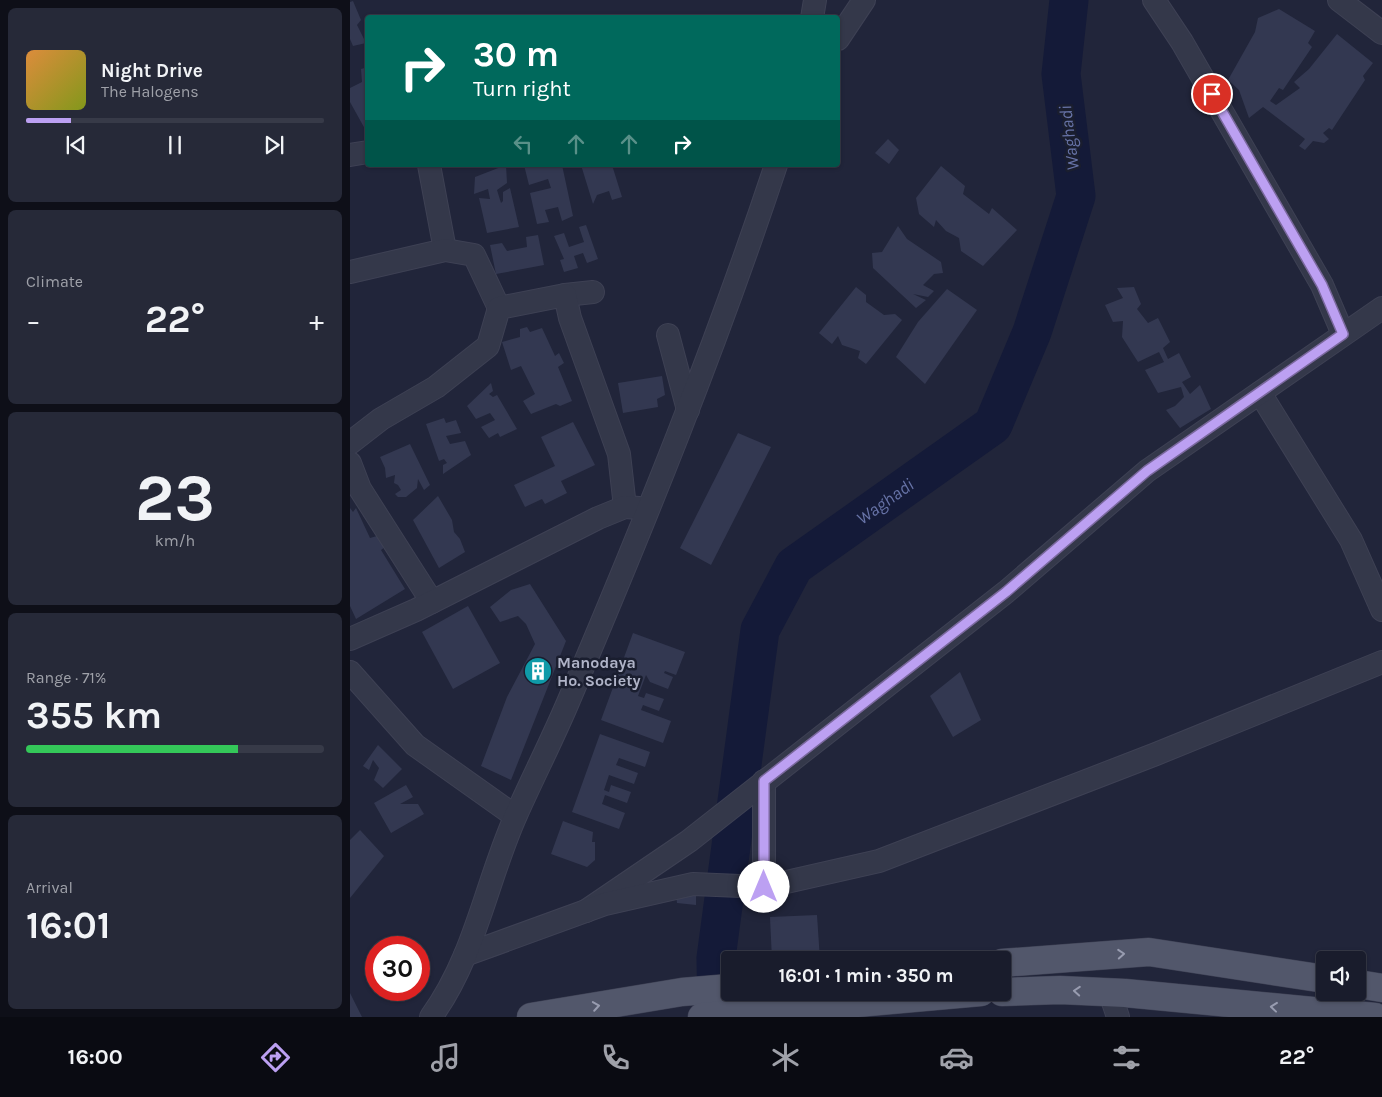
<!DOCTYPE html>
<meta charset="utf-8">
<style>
:root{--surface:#191c2c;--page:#262938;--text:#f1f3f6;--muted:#9fa1a9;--line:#373a48;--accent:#bca0f2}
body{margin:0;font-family:Karla,sans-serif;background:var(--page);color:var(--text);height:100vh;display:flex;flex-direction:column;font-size:19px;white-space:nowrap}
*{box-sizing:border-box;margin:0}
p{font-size:16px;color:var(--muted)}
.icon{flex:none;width:28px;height:28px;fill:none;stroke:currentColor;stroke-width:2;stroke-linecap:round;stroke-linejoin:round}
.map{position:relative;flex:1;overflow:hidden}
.details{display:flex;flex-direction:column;gap:8px;padding:8px;background:#0e0f18;width:350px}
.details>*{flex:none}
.guide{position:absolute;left:15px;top:15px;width:475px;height:152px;border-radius:5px;box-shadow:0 1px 4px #0004,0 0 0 1px var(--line);background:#00695c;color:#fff;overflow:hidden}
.tools{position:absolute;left:966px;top:951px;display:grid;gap:10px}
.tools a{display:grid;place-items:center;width:50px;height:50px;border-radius:5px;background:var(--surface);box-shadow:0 1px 4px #0004,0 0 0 1px var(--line);font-size:25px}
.speed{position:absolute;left:15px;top:936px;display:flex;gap:10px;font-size:25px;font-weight:700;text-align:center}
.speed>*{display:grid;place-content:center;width:65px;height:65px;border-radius:50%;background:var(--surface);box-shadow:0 1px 4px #0004,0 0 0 1px var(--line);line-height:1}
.speed .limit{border:8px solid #d22;background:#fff;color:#111}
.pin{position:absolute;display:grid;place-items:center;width:42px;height:42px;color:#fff;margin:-21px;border:2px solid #fff;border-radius:50%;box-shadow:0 1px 5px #0007}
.me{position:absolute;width:55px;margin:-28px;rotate:0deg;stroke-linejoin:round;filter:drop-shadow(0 0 4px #0008)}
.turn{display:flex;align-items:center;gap:18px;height:105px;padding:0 25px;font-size:22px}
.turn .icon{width:65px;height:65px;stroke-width:2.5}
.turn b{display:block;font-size:35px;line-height:42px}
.lanes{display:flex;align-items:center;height:48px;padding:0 25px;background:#0003;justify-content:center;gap:25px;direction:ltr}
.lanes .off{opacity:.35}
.big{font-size:38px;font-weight:700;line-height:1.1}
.details .widget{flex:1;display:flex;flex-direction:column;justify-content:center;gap:8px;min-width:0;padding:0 18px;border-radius:8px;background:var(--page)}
.details .dial{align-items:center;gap:0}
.dial b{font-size:65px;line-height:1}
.song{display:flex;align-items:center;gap:15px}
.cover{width:60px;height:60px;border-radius:8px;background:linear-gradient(135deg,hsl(30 70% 55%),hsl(70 70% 35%))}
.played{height:5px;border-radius:2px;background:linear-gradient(90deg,var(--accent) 15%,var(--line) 15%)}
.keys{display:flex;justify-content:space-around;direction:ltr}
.heat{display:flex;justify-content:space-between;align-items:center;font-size:28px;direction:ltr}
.charge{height:8px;border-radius:4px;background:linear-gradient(90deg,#34c759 71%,var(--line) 0)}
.trip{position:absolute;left:371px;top:951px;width:290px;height:50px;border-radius:5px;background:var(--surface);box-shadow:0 1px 4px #0004,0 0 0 1px var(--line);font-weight:700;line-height:50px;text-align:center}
.tab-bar{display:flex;height:80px;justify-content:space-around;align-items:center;background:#0a0b12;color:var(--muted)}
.tab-bar .icon{width:35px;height:35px}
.tab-bar .selected{color:var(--accent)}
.tab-bar b{font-size:22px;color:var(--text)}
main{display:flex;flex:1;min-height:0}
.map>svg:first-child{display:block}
</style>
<main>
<section class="details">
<div class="widget">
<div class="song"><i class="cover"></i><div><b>Night Drive</b><p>The Halogens</p></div></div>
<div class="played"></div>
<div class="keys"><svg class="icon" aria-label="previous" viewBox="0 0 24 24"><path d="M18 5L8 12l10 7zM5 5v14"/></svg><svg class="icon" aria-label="pause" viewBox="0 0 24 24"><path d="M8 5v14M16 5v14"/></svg><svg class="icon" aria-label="next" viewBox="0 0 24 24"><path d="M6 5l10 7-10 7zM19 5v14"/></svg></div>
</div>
<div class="widget"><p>Climate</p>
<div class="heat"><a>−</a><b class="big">22°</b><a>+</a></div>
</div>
<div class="widget dial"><b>23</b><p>km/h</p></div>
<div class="widget"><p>Range · 71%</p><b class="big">355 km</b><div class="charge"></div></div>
<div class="widget"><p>Arrival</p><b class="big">16:01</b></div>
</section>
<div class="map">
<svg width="1032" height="1017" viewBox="0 0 1032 1017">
<rect width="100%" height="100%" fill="#21253a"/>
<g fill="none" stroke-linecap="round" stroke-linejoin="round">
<path stroke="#141a38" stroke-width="39" id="s1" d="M 367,1017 L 366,958 L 410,630 L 444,566 L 643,425 L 682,332 L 726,196 L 711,74 L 719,0"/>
</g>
<g fill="#333851">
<polygon points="3,1 11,20 7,25 16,43 3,46 0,39 0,2"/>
<polygon points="929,9 965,31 958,43 962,47 933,90 929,88 920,101 926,105 950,88 944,82 959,69 987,34 1023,63 1013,76 1015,80 982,130 979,128 973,133 979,139 974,143 963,141 955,150 949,146 955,139 913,107 899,118 889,90 878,80 905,32 908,18"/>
<polygon points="18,67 18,127 15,129 0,102 0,88 12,82 11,69"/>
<polygon points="538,139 549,150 539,164 525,153"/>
<polygon points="156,165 157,183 147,190 151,203 153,201 153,192 160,188 169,227 137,233 129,198 140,199 138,189 124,194 125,177"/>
<polygon points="174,165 212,165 223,216 212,221 208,207 195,210 199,222 187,224 180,193 201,188 198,179 179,185"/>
<polygon points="231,165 262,165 272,197 262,200 259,191 247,195 243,204"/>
<polygon points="591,166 615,186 613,194 639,214 642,208 667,230 633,266 611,251 609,238 596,231 586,220 584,227 569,214 566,198"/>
<polygon points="236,225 248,259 237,263 233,253 224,256 228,268 214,272 210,260 214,259 204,236 214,233 219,247 234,242 229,227"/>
<polygon points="548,226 557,239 591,262 593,273 584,274 573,285 584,291 578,297 563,294 576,300 566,308 523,268 522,253 532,252"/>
<polygon points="188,235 194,265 146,274 140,245 152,243 157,251 177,247 176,237"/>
<polygon points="506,287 516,295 516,302 534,315 545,314 552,320 516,364 508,358 510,351 492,345 488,336 482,344 469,333"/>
<polygon points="784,287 791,304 787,309 798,323 808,318 820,342 813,348 818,359 829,353 841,377 832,382 840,394 850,385 861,409 830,428 816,410 825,406 834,397 831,387 808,393 795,370 814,362 809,352 788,362 772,337 773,321 763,322 755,305 773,298 767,288"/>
<polygon points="597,289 627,310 575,384 546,357 568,322"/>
<polygon points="177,327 180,332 192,328 205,356 209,353 214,363 208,367 222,401 210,406 206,404 181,414 173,401 185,394 171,366 161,370 152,342 170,337 170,329"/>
<polygon points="312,376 315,395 307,399 308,407 273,413 268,383"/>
<polygon points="141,383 143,391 139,394 143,397 147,395 167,429 150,437 148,433 139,438 131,427 145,420 140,413 126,419 117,406"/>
<polygon points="94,418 96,423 106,420 111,433 96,436 100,444 115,441 121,455 93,474 93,465 97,463 94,459 89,461 76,424"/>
<polygon points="223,422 245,465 211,481 217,493 195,504 192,499 175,507 164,485 205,466 191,437"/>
<polygon points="388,433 421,447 361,565 330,548"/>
<polygon points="60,444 80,485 74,490 68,479 67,488 56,497 48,497 45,494 51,490 48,485 44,483 45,475 36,478 35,468 30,457"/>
<polygon points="88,496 102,520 104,532 110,539 115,552 89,568 63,520"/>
<polygon points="0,508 3,512 6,508 20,538 34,534 39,544 31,550 55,589 6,619 0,606"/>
<polygon points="180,584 216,641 161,780 131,766 157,697 185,644 176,624 168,616 150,622 140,607 161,590"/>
<polygon points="118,606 150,663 103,689 72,632"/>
<polygon points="283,633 335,652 326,675 315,671 314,673 323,677 318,689 300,682 296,675 288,696 294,698 296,693 314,699 309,711 293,705 291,710 321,721 313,743 251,720"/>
<polygon points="610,672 631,720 603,737 580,696"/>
<polygon points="250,734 300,752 295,767 269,758 266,765 288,773 284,784 259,775 254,790 259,792 261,785 281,792 277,803 255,795 252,804 275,813 269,829 222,812"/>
<polygon points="28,745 52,769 33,788 24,780 29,768 23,760 19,770 13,766"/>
<polygon points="56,785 63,797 50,804 68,804 74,814 41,833 24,803"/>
<polygon points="213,821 243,832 242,842 245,842 245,860 237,867 201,854"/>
<polygon points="10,830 34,856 0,898 0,840"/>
<polygon points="326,894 346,895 346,905 327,903"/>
<polygon points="467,915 470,960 422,960 420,917"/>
<polygon points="0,993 12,1017 0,1017"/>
</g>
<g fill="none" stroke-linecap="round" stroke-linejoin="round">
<defs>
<g id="minor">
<polyline points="804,0 832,42 972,285 993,334"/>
<polyline points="989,0 1032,33"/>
<polyline points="462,18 465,0"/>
<polyline points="488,39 514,0"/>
<polyline points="0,155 18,152"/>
<polyline points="79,165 95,250"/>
<polyline points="0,272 95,250 124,255 149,308"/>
<polyline points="215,295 243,292"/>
<polyline points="318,335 338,410"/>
<polyline points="910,393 1001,540 1032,610"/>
<polyline points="0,443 31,419 86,387 138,346 149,308 215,295 220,318 269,454 275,507"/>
<polyline points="0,463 10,489 82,602"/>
<polyline points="0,639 66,610 248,518 275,507 289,508"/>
<polyline points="0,672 65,745 165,816"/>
<polyline points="414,887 414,781"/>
<polyline points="236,911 339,841 656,592 797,471 1032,308"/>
<polyline points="115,955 255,904 343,884 414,887 529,861 806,754 1032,662"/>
<polyline points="760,993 768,1017"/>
<path d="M 81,1017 C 126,955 136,881 167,813 C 184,775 203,738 219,700 C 294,524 366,346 426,165"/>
</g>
<g id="major">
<polyline points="652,963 799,952 975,979"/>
<polyline points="1008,984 1032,988"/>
<polyline points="652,992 710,990 775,993 1025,1017"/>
<polyline points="181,1017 332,992 380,988"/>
<polyline points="352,1017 631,992"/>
</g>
</defs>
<use href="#minor" stroke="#3e4154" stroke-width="24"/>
<use href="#major" stroke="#3e4154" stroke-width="29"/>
<use href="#minor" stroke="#34384a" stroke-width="22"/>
<use href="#major" stroke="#52576b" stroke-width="28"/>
</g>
<defs><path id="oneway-chevron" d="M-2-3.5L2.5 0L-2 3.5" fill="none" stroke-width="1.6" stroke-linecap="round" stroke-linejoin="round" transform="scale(1.25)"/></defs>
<g stroke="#989cb0">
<use href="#oneway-chevron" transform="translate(771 954) rotate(-4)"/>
<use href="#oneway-chevron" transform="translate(727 991) rotate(-176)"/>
<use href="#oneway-chevron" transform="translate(246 1006) rotate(-9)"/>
<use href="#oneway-chevron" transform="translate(924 1007) rotate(-174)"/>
</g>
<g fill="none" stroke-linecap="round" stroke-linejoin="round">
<defs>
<polyline id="route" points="414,887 414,781 656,592 797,471 993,334 972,285 862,94"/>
</defs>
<use href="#route" stroke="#7a689d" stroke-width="12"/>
<use href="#route" stroke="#bca0f2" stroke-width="9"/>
</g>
<defs>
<symbol id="building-disc" viewBox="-11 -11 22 22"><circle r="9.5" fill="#0f9aa8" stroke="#1a1e2f"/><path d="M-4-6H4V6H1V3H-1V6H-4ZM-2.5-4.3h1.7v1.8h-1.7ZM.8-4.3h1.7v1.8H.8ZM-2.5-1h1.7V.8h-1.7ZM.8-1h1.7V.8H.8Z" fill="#fff"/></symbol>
</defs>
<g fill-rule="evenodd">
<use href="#building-disc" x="172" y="655" width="32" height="32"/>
</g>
<g text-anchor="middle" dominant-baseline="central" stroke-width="5" stroke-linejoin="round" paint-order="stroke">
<g font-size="16" font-weight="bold" fill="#afb3c7" stroke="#1a1e2f" text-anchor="start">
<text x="207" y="662">Manodaya<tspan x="207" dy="18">Ho. Society</tspan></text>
</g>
<g font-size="18" font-style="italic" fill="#6773a7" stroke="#1a1e2f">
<text transform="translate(719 138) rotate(-97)">Waghadi</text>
<text stroke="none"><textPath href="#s1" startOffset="574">Waghadi</textPath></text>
</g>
</g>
</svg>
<div class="tools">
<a><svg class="icon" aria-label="sound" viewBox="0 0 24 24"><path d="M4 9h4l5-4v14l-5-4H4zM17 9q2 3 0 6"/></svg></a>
</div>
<div class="speed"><div class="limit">30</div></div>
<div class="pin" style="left:862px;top:94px;background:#d93025"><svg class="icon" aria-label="arrive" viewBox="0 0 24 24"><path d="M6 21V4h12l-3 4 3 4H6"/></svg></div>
<svg class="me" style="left:414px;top:887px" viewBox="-20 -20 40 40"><circle r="19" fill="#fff"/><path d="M0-13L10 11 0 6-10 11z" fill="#bca0f2"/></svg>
<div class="trip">16:01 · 1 min · 350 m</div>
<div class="guide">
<div class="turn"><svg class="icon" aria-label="right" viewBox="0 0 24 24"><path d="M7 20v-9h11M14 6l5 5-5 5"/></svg><div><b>30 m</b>Turn right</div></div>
<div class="lanes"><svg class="icon off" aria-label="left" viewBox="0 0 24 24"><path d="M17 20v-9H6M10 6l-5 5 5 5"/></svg><svg class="icon off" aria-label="ahead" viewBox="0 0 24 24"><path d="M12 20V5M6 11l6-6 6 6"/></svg><svg class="icon off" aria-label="ahead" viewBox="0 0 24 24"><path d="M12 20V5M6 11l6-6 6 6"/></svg><svg class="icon" aria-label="right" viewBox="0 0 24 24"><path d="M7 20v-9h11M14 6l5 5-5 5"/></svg></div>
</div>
</div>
</main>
<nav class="tab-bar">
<b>16:00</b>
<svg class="icon selected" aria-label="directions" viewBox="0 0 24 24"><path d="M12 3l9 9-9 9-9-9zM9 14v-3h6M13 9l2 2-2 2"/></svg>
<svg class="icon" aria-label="music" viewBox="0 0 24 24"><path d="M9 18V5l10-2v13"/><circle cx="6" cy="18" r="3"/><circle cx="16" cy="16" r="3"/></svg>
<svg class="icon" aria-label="phone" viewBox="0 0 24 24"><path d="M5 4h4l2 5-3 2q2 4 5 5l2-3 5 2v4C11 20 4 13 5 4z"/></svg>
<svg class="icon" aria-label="climate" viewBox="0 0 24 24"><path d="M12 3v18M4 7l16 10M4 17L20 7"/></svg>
<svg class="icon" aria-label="car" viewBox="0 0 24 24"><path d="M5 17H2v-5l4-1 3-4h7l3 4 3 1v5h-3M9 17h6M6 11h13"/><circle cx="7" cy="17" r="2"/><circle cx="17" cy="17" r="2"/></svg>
<svg class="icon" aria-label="filters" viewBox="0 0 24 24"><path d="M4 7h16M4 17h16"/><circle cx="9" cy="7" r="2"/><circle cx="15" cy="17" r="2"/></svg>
<b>22°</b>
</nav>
